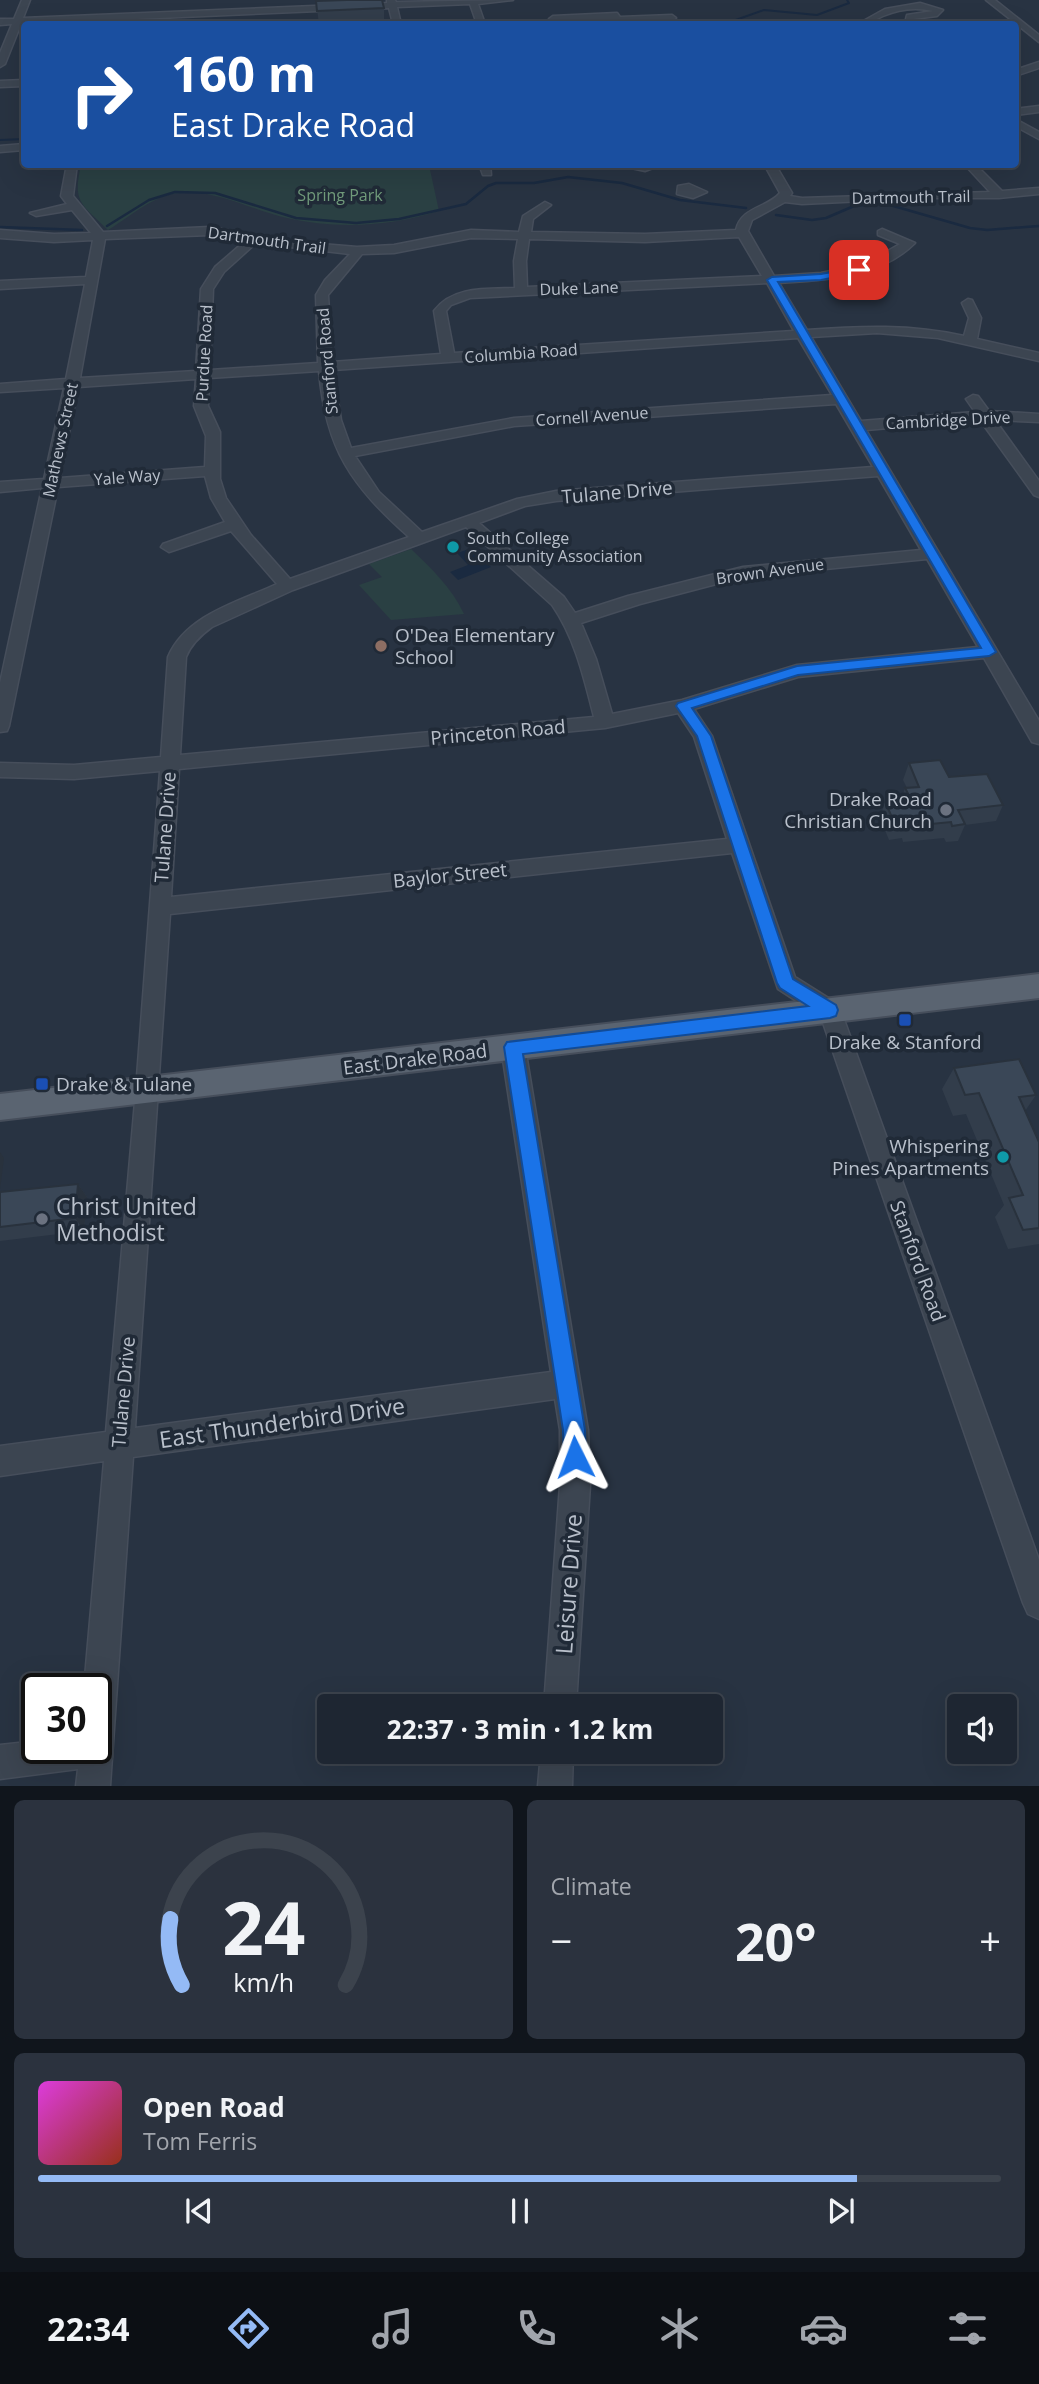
<!DOCTYPE html>
<meta charset="utf-8">
<style>
:root{--surface:#1e2632;--page:#2b323e;--text:#f1f3f6;--muted:#a1a5ac;--line:#3c434d;--accent:#94baf5}
body{margin:0;font-family:"Open Sans",sans-serif;background:var(--page);color:var(--text);height:100vh;display:flex;flex-direction:column;font-size:26px;white-space:nowrap}
*{box-sizing:border-box;margin:0}
p{font-size:23px;color:var(--muted)}
.icon{flex:none;width:38px;height:38px;fill:none;stroke:currentColor;stroke-width:2;stroke-linecap:round;stroke-linejoin:round}
.map{position:relative;height:1786px;overflow:hidden}
.side{display:flex;flex-direction:column;gap:14px;padding:14px;background:#10151c;flex:1}
.side>*{flex:none}
.top-card{position:absolute;left:21px;top:21px;width:998px;height:147px;border-radius:7px;box-shadow:0 7px 28px #0002,0 0 0 2px var(--line);background:#1a4fa0;color:#fff;overflow:hidden}
.fabs{position:absolute;left:947px;top:1694px;display:grid;gap:14px}
.fabs a{display:grid;place-items:center;width:70px;height:70px;border-radius:7px;background:var(--surface);box-shadow:0 7px 28px #0002,0 0 0 2px var(--line);font-size:35px}
.speed{position:absolute;left:21px;top:1673px;display:flex;gap:14px;font-size:35px;font-weight:700;text-align:center}
.speed>*{display:grid;place-content:center;width:91px;height:91px;border-radius:50%;background:var(--surface);box-shadow:0 7px 28px #0002,0 0 0 2px var(--line);line-height:1}
.speed .limit{border:4px solid #111;border-radius:10px;background:#fff;color:#111}
.pin{position:absolute;display:grid;place-items:center;width:60px;height:60px;color:#fff;margin:-30px;border-radius:14px;box-shadow:0 4px 10px #0006}
.me{position:absolute;width:77px;margin:-38px;rotate:357deg;stroke-linejoin:round;filter:drop-shadow(0 0 5px #0008)}
.turn{display:flex;align-items:center;gap:24px;height:147px;padding:0 35px;font-size:32px}
.turn .icon{width:91px;height:91px;stroke-width:2.5}
.turn b{display:block;font-size:49px;line-height:60px}
.big{font-size:52px;font-weight:700;line-height:1.1}
.side .widget{flex:1;display:flex;flex-direction:column;justify-content:center;gap:10px;min-width:0;padding:0 24px;border-radius:10px;background:var(--page)}
.side .dial{align-items:center;gap:0}
.dial svg{height:182px;overflow:visible;fill:none;stroke:var(--line);stroke-width:7;stroke-linecap:round;text-anchor:middle}
.dial text{fill:var(--text);stroke:none}
.song{display:flex;align-items:center;gap:21px}
.cover{width:84px;height:84px;border-radius:10px;background:linear-gradient(135deg,hsl(300 70% 55%),hsl(10 70% 35%))}
.played{height:7px;border-radius:4px;background:linear-gradient(90deg,var(--accent) 85%,var(--line) 85%)}
.keys{display:flex;justify-content:space-around;direction:ltr}
.heat{display:flex;justify-content:space-between;align-items:center;font-size:38px;direction:ltr}
.side .tiles{flex:1;display:grid;gap:14px;grid-template-columns:1fr 1fr}
.widget:last-child{grid-column:span 2}
.trip{position:absolute;left:317px;top:1694px;width:406px;height:70px;border-radius:7px;background:var(--surface);box-shadow:0 7px 28px #0002,0 0 0 2px var(--line);font-weight:700;line-height:70px;text-align:center}
.dock{display:flex;height:112px;justify-content:space-around;align-items:center;background:#0c0f14;color:var(--muted)}
.dock .icon{width:49px;height:49px}
.dock .current{color:var(--accent)}
.dock b{font-size:32px;color:var(--text)}
.map>svg:first-child{display:block}
</style>
<div class="map">
<svg width="1039" height="1786" viewBox="0 0 1039 1786">
<rect width="100%" height="100%" fill="#283342"/>
<g fill="#2a4043">
<path d="M 81,165 L 429,165 L 439,211 C 390,226 338,230 287,218 C 250,210 212,186 173,194 C 150,198 128,218 108,230 C 82,204 72,203 81,165 Z"/>
<path d="M 411,549 C 431,568 452,588 464,614 L 391,620 L 359,585 L 382,577 L 369,564 Z"/>
</g>
<polygon fill="#1a2a40" points="472,548 491,567 458,580 450,572 468,565 457,553"/>
<g fill="none" stroke-linecap="round" stroke-linejoin="round">
<g stroke="#1a2a40" stroke-width="2">
<polyline points="704,24 730,22 764,10 817,15 849,3 847,0"/>
<polyline points="0,140 24,139"/>
</g>
<g stroke="#1a2a40" stroke-width="2.5">
<polyline points="776,215 812,220 826,218 854,206 883,203 970,228 987,230 1039,226"/>
<polyline points="107,226 149,200 175,192 215,193 296,218 356,223 399,219 466,204 488,186 496,183 534,183 568,177 622,183 680,200 746,208"/>
<polyline points="0,227 82,230"/>
</g>
<defs>
<g id="minor">
<polygon points="22,0 30,0 23,18 387,3 387,0 395,0 396,2 513,0 478,4 485,24 477,24 470,4 397,7 401,24 393,24 389,8 21,24 5,64 0,67 0,53 12,24 0,25 0,19 14,19"/>
<polygon points="986,0 995,0 1039,35 1039,42"/>
<path d="M 920,3 L 943,10 L 937,16 L 913,19 L 916,24 L 905,23 L 907,15 L 933,11 C 916,7 899,9 883,16 C 874,20 868,25 858,24 L 885,9 Z"/>
<polygon points="617,13 620,17 672,15 676,18 672,21 620,23 617,19 553,22 549,19 553,16"/>
<polygon points="1039,62 1039,68 1015,76 1015,70"/>
<polygon points="24,80 24,86 0,87 0,81"/>
<polygon points="1039,106 1039,112 1015,115 1015,109"/>
<polygon points="1015,119 1039,132 1039,139 1015,126"/>
<polygon points="24,144 24,150 0,152 0,146"/>
<path d="M 67,164 L 77,164 L 73,196 L 103,232 L 210,227 L 285,241 L 357,247 L 394,245 L 471,230 L 519,232 L 523,216 L 545,202 L 551,205 L 533,219 L 531,232 L 645,234 L 736,230 C 741,207 767,208 780,193 L 764,164 L 775,164 L 792,193 L 790,196 L 802,198 L 990,192 L 964,164 L 975,164 L 1002,191 L 1039,188 L 1039,194 L 999,198 L 924,198 L 802,204 L 785,202 L 752,220 L 748,231 L 774,276 L 821,273 L 865,264 L 900,244 L 878,235 L 878,231 L 882,229 L 915,243 C 880,278 825,280 779,283 L 807,330 C 860,326 911,324 964,336 L 969,318 L 962,303 L 968,299 L 972,300 L 981,318 L 977,339 L 1039,353 L 1039,361 L 938,338 L 877,333 L 811,337 L 861,421 L 975,412 L 966,399 L 973,395 L 978,396 L 989,411 L 1039,414 L 1039,422 L 995,420 L 1039,481 L 1039,497 L 1034,495 L 980,420 L 866,430 L 1039,721 L 1039,744 L 1032,742 L 984,658 L 798,677 L 694,709 L 712,736 L 795,977 L 838,1004 L 841,1011 L 1039,1560 L 1039,1619 L 1028,1614 L 1023,1603 L 821,1017 L 778,989 L 732,853 L 170,914 L 135,1428 L 551,1372 L 501,1047 L 505,1040 L 513,1037 L 521,1040 L 525,1047 L 588,1430 L 590,1485 L 576,1706 L 544,1706 L 560,1485 L 560,1430 L 555,1399 L 133,1457 L 110,1786 L 76,1786 L 78,1769 L 0,1779 L 0,1745 L 37,1741 L 37,1748 L 96,1748 L 96,1689 L 84,1689 L 104,1461 L 0,1476 L 0,1446 L 106,1432 L 136,1090 L 160,771 L 74,779 L 0,777 L 0,763 L 74,765 L 161,757 L 168,657 C 186,615 238,602 277,584 L 231,531 L 169,552 L 161,547 L 163,544 L 225,522 L 211,498 L 205,476 L 58,487 L 9,726 L 7,731 L 0,732 L 0,683 L 42,488 L 0,492 L 0,482 L 44,479 L 64,388 L 0,392 L 0,384 L 66,379 L 85,284 L 0,289 L 0,281 L 86,277 L 93,240 L 54,242 L 0,238 L 0,230 L 54,234 L 91,233 L 72,210 L 36,216 L 30,213 L 67,204 L 61,196 ZM 210,235 L 245,241 L 215,267 L 201,289 L 196,371 L 80,378 L 105,239 ZM 739,237 L 762,276 L 527,287 L 526,261 L 529,239 L 645,242 ZM 471,238 L 518,239 L 514,261 L 515,288 C 486,289 452,286 434,311 L 441,354 L 332,362 L 328,295 L 362,254 L 394,253 ZM 256,243 L 350,254 L 325,280 L 316,295 L 318,363 L 210,370 L 213,289 L 224,272 ZM 767,283 L 794,331 L 454,353 L 446,311 L 451,305 L 470,298 ZM 798,338 L 832,395 L 514,418 L 351,448 L 341,420 L 333,370 ZM 319,371 C 326,450 351,485 409,537 L 290,579 L 251,535 L 226,498 L 220,479 L 220,432 L 208,406 L 209,378 ZM 196,379 L 194,406 L 206,436 L 205,467 L 60,478 L 78,387 ZM 836,404 L 873,467 L 556,491 L 517,499 L 422,532 L 379,492 L 355,456 L 514,426 ZM 878,476 L 921,550 L 743,567 L 628,596 L 575,613 L 564,597 L 479,523 L 525,506 L 556,501 ZM 466,527 L 552,605 C 575,638 584,678 594,717 L 180,755 L 186,657 C 191,644 201,635 212,627 L 293,590 ZM 927,559 L 978,647 L 797,665 L 682,700 L 612,714 L 596,659 L 581,623 L 640,604 L 743,577 ZM 678,713 L 694,737 L 727,839 L 171,897 L 179,769 L 605,728 Z"/>
<polygon points="479,164 490,164 491,175 483,175"/>
<polygon points="613,164 663,164 645,171"/>
<polygon points="689,184 707,192 693,198 677,194 678,186"/>
<polygon points="541,1752 573,1752 572,1786 538,1786"/>
</g>
<polygon id="major" points="1039,974 1039,998 0,1120 0,1094"/>
</defs>
<use href="#minor" stroke="#464e5b" stroke-width="3"/>
<use href="#major" stroke="#464e5b" stroke-width="4"/>
<use href="#minor" fill="#3c4551" fill-rule="evenodd"/>
<use href="#major" fill="#5a6471" fill-rule="evenodd"/>
</g>
<g fill="#323d4b">
<polygon points="316,1 384,8 384,21 319,24"/>
<polygon points="909,763 949,777 1003,805 996,821 965,825 958,841 946,842 944,838 903,842 902,838 889,840 880,818 885,802 901,800 905,788 907,788 903,780"/>
<polygon points="954,1068 1036,1095 1025,1111 1039,1142 1039,1244 1008,1249 995,1217 1004,1205 966,1114 953,1116 942,1089"/>
<polygon points="78,1184 87,1197 84,1231 0,1241 0,1192"/>
</g>
<g fill="#29323d">
<polygon points="0,1152 4,1158 0,1189"/>
<polygon points="78,1184 87,1197 84,1231 75,1218"/>
</g>
<g fill="#3a4757" stroke="#29323d" stroke-width="2">
<polygon points="347,0 382,0 384,8 317,11 316,1"/>
<polygon points="940,760 949,777 987,774 1003,805 958,810 965,824 952,826 951,822 910,826 908,822 895,824 885,802 911,799 905,788 919,787 909,763"/>
<polygon points="1019,1059 1036,1095 1019,1097 1039,1142 1039,1228 1023,1230 1009,1198 1023,1195 979,1093 965,1095 954,1068"/>
<polygon points="78,1184 75,1218 0,1227 0,1192"/>
</g>
<polygon fill="#1a73e8" stroke="#114b97" stroke-width="2" points="859,267 864,270 862,272 821,280 778,282 996,652 989,656 798,675 692,708 711,736 793,979 836,1005 838,1010 836,1016 830,1018 523,1054 585,1430 586,1457 582,1465 575,1468 567,1465 564,1457 563,1430 504,1047 507,1042 808,1006 780,988 777,983 697,736 676,706 678,703 797,666 981,648 767,280 772,277 821,274"/>
<g fill="#0f9aa8" stroke="#202a37" stroke-width="2.5">
<circle cx="453" cy="547" r="7"/>
<circle cx="1003" cy="1157" r="7"/>
</g>
<circle fill="#8d6e63" stroke="#202a37" stroke-width="2.5" cx="381" cy="646" r="7"/>
<g fill="#6b7280" stroke="#202a37" stroke-width="2.5">
<circle cx="946" cy="810" r="7"/>
<circle cx="42" cy="1219" r="7"/>
</g>
<g fill="#1a4fb4" stroke="#202a37" stroke-width="2.5">
<rect x="898" y="1013" width="14" height="14" rx="3.5"/>
<rect x="35" y="1077" width="14" height="14" rx="3.5"/>
</g>
<g text-anchor="middle" dominant-baseline="central" stroke-width="7" stroke-linejoin="round" paint-order="stroke">
<g font-size="16" fill="#719b7b" stroke="#202a37">
<text x="340" y="195">Spring Park</text>
</g>
<g font-size="16" fill="#b9c0cb" stroke="#202a37">
<text transform="translate(911 197) rotate(-1)">Dartmouth Trail</text>
<text transform="translate(267 240) rotate(8)">Dartmouth Trail</text>
<text transform="translate(579 288) rotate(-2)">Duke Lane</text>
<text transform="translate(204 353) rotate(-87)">Purdue Road</text>
<text transform="translate(521 353) rotate(-4)">Columbia Road</text>
<text transform="translate(327 361) rotate(-95)">Stanford Road</text>
<text transform="translate(592 416) rotate(-4)">Cornell Avenue</text>
<text transform="translate(948 420) rotate(-3)">Cambridge Drive</text>
<text transform="translate(60 440) rotate(-78)">Mathews Street</text>
<text transform="translate(127 477) rotate(-4)">Yale Way</text>
<text transform="translate(770 571) rotate(-8)">Brown Avenue</text>
</g>
<g font-size="16" fill="#b9c0cb" stroke="#202a37" text-anchor="start">
<text x="467" y="538">South College<tspan x="467" dy="18">Community Association</tspan></text>
</g>
<g font-size="19" fill="#b9c0cb" stroke="#202a37">
<text transform="translate(617 492) rotate(-5)">Tulane Drive</text>
<text transform="translate(498 732) rotate(-5)">Princeton Road</text>
<text transform="translate(165 827) rotate(-86)">Tulane Drive</text>
<text transform="translate(450 875) rotate(-6)">Baylor Street</text>
<text transform="translate(415 1059) rotate(-7)">East Drake Road</text>
<text transform="translate(918 1261) rotate(70)">Stanford Road</text>
<text transform="translate(123 1392) rotate(-85)">Tulane Drive</text>
</g>
<g font-size="19" fill="#b9c0cb" stroke="#202a37" text-anchor="start">
<text x="395" y="635">O'Dea Elementary<tspan x="395" dy="22">School</tspan></text>
<text x="932" y="799" text-anchor="end">Drake Road<tspan x="932" dy="22">Christian Church</tspan></text>
<text x="905" y="1042" text-anchor="middle">Drake &amp; Stanford</text>
<text x="56" y="1084">Drake &amp; Tulane</text>
<text x="989" y="1146" text-anchor="end">Whispering<tspan x="989" dy="22">Pines Apartments</tspan></text>
</g>
<g font-size="23" fill="#b9c0cb" stroke="#202a37" text-anchor="start">
<text x="56" y="1206">Christ United<tspan x="56" dy="26">Methodist</tspan></text>
</g>
<g font-size="23" fill="#b9c0cb" stroke="#202a37">
<text transform="translate(282 1422) rotate(-8)">East Thunderbird Drive</text>
<text transform="translate(568 1584) rotate(-86)">Leisure Drive</text>
</g>
</g>
</svg>
<div class="fabs">
<a><svg class="icon" aria-label="sound" viewBox="0 0 24 24"><path d="M4 9h4l5-4v14l-5-4H4zM17 9q2 3 0 6"/></svg></a>
</div>
<div class="speed"><div class="limit">30</div></div>
<div class="pin" style="left:859px;top:270px;background:#d93025"><svg class="icon" aria-label="arrive" viewBox="0 0 24 24"><path d="M6 21V4h12l-3 4 3 4H6"/></svg></div>
<svg class="me" style="left:575px;top:1457px" viewBox="-20 -20 40 40"><path d="M0-17L14 15 0 8-14 15z" fill="#1a73e8" stroke="#fff" stroke-width="4"/></svg>
<div class="trip">22:37 · 3 min · 1.2 km</div>
<div class="top-card">
<div class="turn"><svg class="icon" aria-label="right" viewBox="0 0 24 24"><path d="M7 20v-9h11M14 6l5 5-5 5"/></svg><div><b>160 m</b>East Drake Road</div></div>
</div>
</div>
<section class="side">
<div class="tiles">
<div class="widget dial"><svg viewBox="0 0 100 80">
<path d="M14 69A42 42 0 1 1 86 69"/>
<path d="M14 69A42 42 0 0 1 9 40" stroke="#94baf5"/>
<text x="50" y="56" font-size="32" font-weight="700">24</text>
<text x="50" y="72" font-size="11">km/h</text>
</svg></div>
<div class="widget"><p>Climate</p>
<div class="heat"><a>−</a><b class="big">20°</b><a>+</a></div>
</div>
<div class="widget">
<div class="song"><i class="cover"></i><div><b>Open Road</b><p>Tom Ferris</p></div></div>
<div class="played"></div>
<div class="keys"><svg class="icon" aria-label="previous" viewBox="0 0 24 24"><path d="M18 5L8 12l10 7zM5 5v14"/></svg><svg class="icon" aria-label="pause" viewBox="0 0 24 24"><path d="M8 5v14M16 5v14"/></svg><svg class="icon" aria-label="next" viewBox="0 0 24 24"><path d="M6 5l10 7-10 7zM19 5v14"/></svg></div>
</div>
</div>
</section>
<nav class="dock">
<b>22:34</b>
<svg class="icon current" aria-label="directions" viewBox="0 0 24 24"><path d="M12 3l9 9-9 9-9-9zM9 14v-3h6M13 9l2 2-2 2"/></svg>
<svg class="icon" aria-label="music" viewBox="0 0 24 24"><path d="M9 18V5l10-2v13"/><circle cx="6" cy="18" r="3"/><circle cx="16" cy="16" r="3"/></svg>
<svg class="icon" aria-label="phone" viewBox="0 0 24 24"><path d="M5 4h4l2 5-3 2q2 4 5 5l2-3 5 2v4C11 20 4 13 5 4z"/></svg>
<svg class="icon" aria-label="climate" viewBox="0 0 24 24"><path d="M12 3v18M4 7l16 10M4 17L20 7"/></svg>
<svg class="icon" aria-label="car" viewBox="0 0 24 24"><path d="M5 17H2v-5l4-1 3-4h7l3 4 3 1v5h-3M9 17h6M6 11h13"/><circle cx="7" cy="17" r="2"/><circle cx="17" cy="17" r="2"/></svg>
<svg class="icon" aria-label="filters" viewBox="0 0 24 24"><path d="M4 7h16M4 17h16"/><circle cx="9" cy="7" r="2"/><circle cx="15" cy="17" r="2"/></svg>
</nav>
